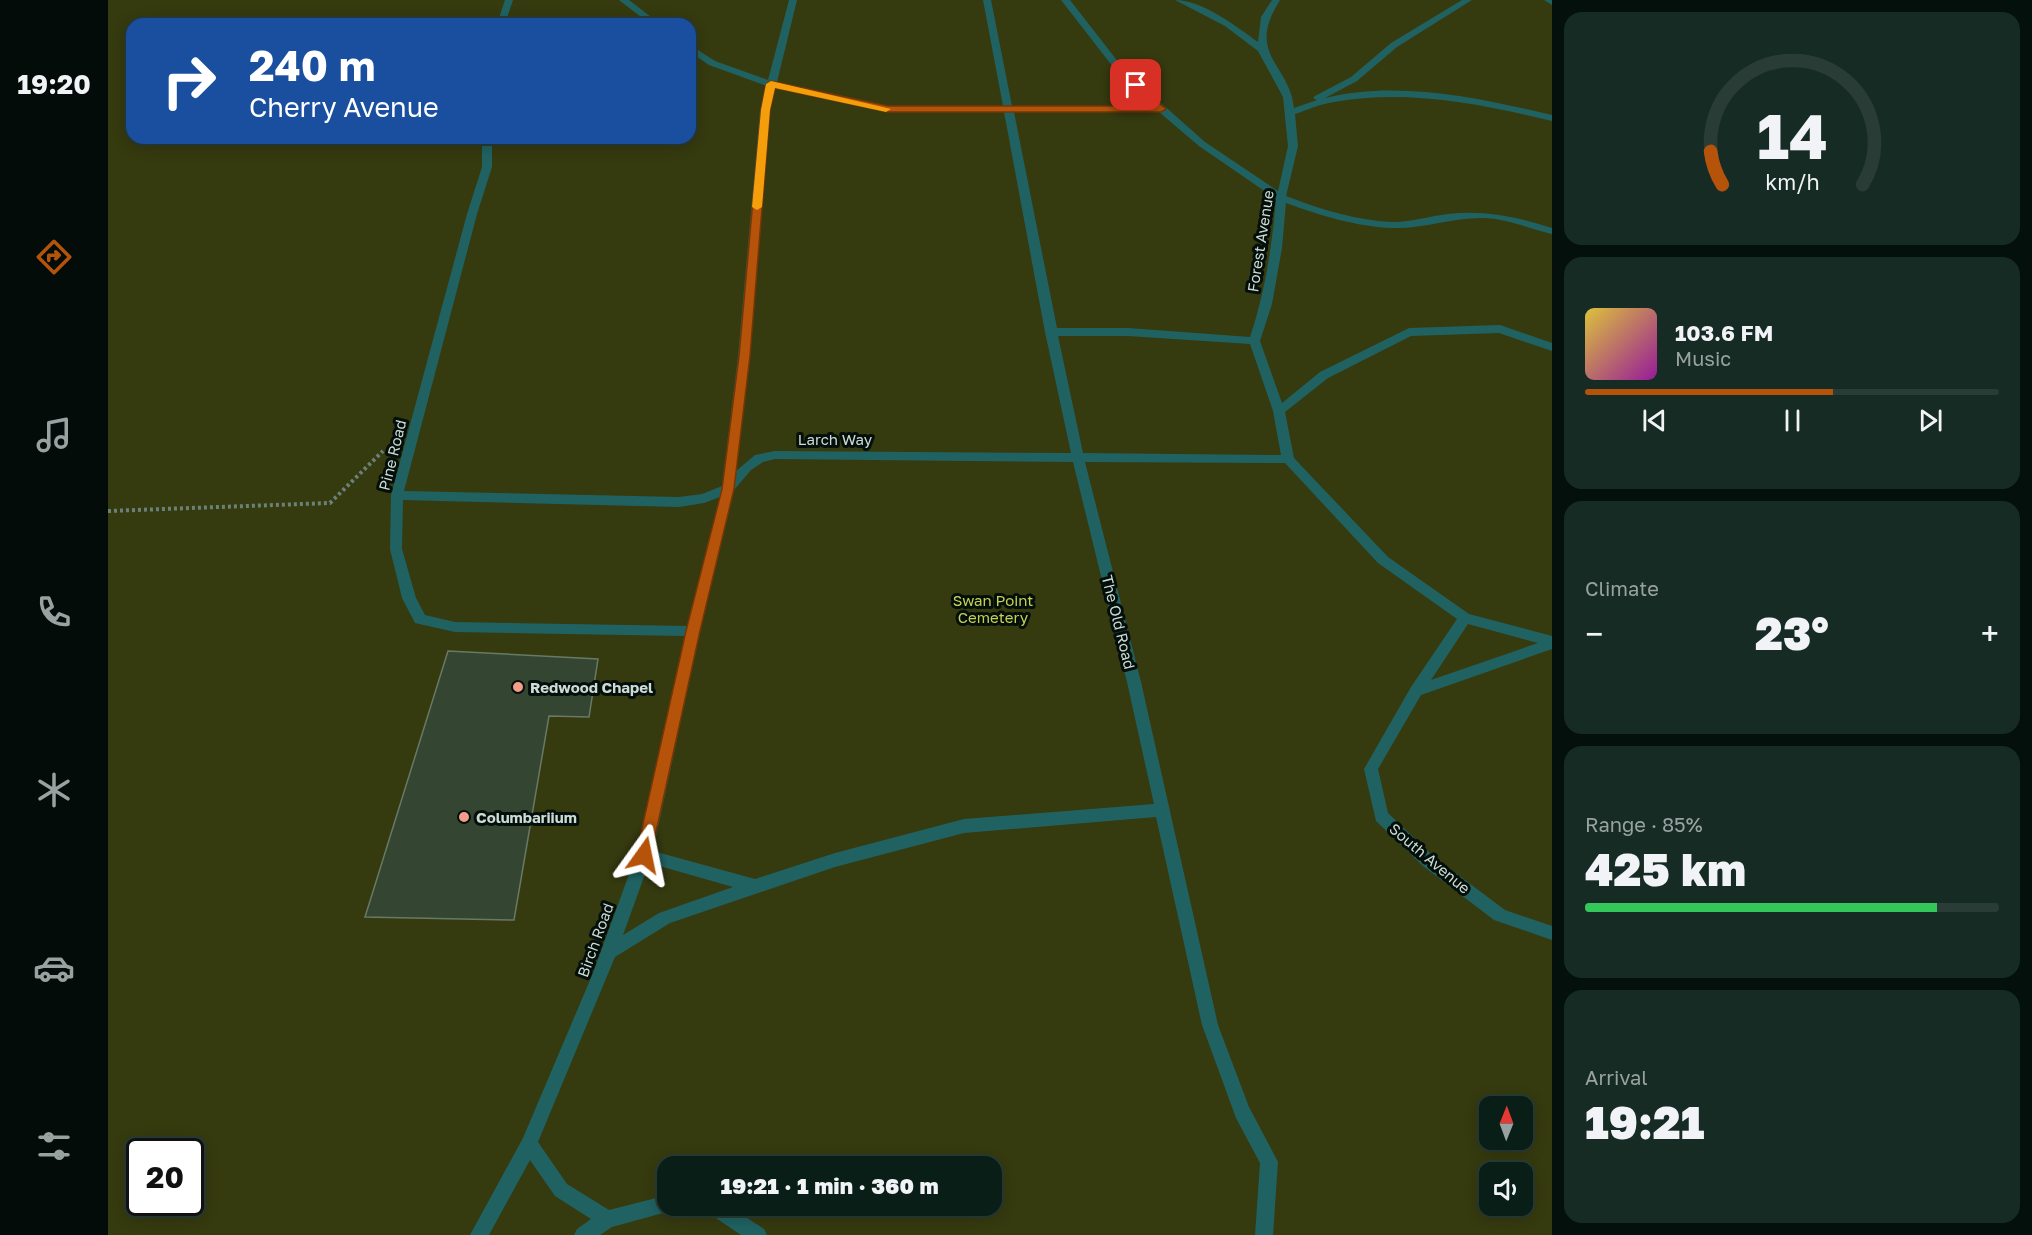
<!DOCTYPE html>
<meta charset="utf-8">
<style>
:root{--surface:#081e16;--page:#162b23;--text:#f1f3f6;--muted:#98a2a1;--line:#293c35;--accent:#b45309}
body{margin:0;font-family:"Golos Text",sans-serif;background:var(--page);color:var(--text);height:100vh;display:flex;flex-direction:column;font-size:22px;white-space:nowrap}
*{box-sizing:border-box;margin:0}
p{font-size:20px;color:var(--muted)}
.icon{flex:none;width:33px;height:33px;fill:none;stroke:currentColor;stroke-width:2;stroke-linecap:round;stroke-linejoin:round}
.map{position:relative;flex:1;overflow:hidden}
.drawer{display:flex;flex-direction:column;gap:12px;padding:12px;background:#04100c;width:480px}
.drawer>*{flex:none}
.hud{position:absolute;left:18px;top:18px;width:570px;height:126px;border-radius:18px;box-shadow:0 3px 15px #0003,0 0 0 2px var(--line);background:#1a4fa0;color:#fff;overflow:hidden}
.needle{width:39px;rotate:1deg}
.tools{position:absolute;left:1371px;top:1096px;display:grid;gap:12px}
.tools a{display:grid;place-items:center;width:54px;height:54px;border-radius:12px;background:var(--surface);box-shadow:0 3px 15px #0003,0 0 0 2px var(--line);font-size:30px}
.speed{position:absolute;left:18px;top:1138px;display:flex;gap:12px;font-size:30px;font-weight:700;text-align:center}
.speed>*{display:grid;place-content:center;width:78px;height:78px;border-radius:50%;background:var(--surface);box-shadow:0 3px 15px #0003,0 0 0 2px var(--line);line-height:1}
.speed .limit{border:3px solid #111;border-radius:9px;background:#fff;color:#111}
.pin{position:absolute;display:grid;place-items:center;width:51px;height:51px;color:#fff;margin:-26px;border-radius:12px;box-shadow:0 3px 9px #0006}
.me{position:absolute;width:66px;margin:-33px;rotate:12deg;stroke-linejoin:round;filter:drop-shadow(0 0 4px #0008)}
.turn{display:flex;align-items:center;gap:21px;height:126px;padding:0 24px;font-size:27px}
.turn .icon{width:78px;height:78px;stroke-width:2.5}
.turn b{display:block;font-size:42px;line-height:51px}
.big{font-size:45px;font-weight:800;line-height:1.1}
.drawer .widget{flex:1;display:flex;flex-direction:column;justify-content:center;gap:9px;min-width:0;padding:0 21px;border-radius:18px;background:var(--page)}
.drawer .dial{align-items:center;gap:0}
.dial svg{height:156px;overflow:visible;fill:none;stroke:var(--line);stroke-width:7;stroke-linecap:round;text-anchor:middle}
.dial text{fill:var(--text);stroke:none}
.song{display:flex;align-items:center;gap:18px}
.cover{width:72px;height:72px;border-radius:9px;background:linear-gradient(135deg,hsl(50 70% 55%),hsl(300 70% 35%))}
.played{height:6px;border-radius:3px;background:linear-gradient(90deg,var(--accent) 60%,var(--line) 60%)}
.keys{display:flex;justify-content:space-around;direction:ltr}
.heat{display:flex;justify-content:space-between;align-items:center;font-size:33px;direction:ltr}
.charge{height:9px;border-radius:4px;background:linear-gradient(90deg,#34c759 85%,var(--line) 0)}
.trip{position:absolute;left:549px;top:1156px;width:345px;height:60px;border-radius:18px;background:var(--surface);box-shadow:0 3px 15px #0003,0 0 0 2px var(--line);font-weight:800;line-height:60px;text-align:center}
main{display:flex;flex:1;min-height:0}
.dock{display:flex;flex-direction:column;width:108px;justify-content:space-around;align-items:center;background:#030c09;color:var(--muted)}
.dock .icon{width:42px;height:42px}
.dock .on{color:var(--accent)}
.dock b{font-size:27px;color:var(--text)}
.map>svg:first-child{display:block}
</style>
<main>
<nav class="dock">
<b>19:20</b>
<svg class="icon on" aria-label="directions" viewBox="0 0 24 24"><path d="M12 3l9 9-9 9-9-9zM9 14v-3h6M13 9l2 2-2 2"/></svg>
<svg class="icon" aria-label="music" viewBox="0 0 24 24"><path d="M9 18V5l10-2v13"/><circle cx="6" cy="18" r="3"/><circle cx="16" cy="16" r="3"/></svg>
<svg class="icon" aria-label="phone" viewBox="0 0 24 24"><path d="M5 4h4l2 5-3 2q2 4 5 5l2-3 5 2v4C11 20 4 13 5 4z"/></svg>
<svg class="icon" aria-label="climate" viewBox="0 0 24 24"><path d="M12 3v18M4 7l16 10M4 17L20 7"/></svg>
<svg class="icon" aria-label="car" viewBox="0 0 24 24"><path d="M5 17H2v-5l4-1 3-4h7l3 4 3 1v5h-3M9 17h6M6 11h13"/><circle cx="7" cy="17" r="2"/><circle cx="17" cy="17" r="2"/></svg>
<svg class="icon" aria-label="filters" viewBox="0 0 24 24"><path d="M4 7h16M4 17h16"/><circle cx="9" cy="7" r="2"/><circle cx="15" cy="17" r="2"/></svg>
</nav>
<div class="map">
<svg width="1444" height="1235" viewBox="0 0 1444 1235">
<rect width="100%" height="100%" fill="#0b281e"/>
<path fill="#363a0f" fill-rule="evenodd" d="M 0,0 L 1444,0 L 1444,1235 L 0,1235 ZM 24,24 L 582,24 L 582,138 L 24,138 ZM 1382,1107 L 1414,1107 L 1414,1140 L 1382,1140 ZM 32,1152 L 82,1152 L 82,1203 L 32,1203 ZM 560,1167 L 884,1167 L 884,1206 L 560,1206 ZM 1382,1173 L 1414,1173 L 1414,1206 L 1382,1206 Z"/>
<polygon fill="#344532" stroke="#687a65" stroke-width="1.5" points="340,651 490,659 481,717 441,716 406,920 257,917"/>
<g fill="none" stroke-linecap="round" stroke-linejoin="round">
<polyline stroke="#6a8178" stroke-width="4" stroke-dasharray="3 3" stroke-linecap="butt" points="0,511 222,503 275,451"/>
<g fill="#206262" fill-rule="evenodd">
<polygon points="397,0 405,0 397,24 389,24"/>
<polygon points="511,0 521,0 552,24 542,24"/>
<path d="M 681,0 L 689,0 L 669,82 L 780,106 L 895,106 L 875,0 L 883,0 L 904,106 L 1044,106 L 1012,76 L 953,0 L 962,0 L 1018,72 L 1097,142 L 1170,191 L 1180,146 L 1175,97 L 1150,51 L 1117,26 L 1067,0 C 1094,0 1128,26 1150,42 L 1153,17 L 1164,0 L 1172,0 C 1137,56 1181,62 1186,108 L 1209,100 L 1205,98 L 1207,96 L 1243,77 L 1283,43 L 1354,0 L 1364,0 L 1289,47 L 1249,81 L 1217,98 C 1291,80 1371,98 1444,115 L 1444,121 C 1373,104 1299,89 1226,102 C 1212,104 1199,110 1187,114 L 1190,146 L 1178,196 C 1212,209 1249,221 1286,222 C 1303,222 1322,216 1340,214 C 1377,210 1409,217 1444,228 L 1444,234 C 1422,229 1400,219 1377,218 C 1346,217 1315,229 1285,228 C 1249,227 1211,215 1178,203 L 1174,248 L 1164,304 L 1152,341 L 1174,403 L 1212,372 L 1301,328 L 1392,325 L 1444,343 L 1444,351 L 1391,333 L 1303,336 L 1220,378 L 1177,412 L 1186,458 L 1280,557 L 1361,614 L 1444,636 L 1444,649 L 1313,695 L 1270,769 L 1280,813 L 1325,856 L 1397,910 L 1444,926 L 1444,940 L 1386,920 L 1315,866 L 1268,821 L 1256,769 L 1303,687 L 1349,619 L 1270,563 L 1177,463 L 977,462 L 1033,682 L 1110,1025 L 1141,1107 L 1170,1162 L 1165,1235 L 1147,1235 L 1152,1163 L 1128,1118 L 1094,1025 L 1048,817 L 856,833 L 727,867 L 562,923 L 507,957 L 430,1142 L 459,1184 L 501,1210 L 560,1195 L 560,1206 L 568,1206 L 566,1210 L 504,1227 L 492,1235 L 466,1235 L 469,1229 L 483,1219 L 447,1196 L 422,1160 L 381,1235 L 362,1235 L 415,1138 L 485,973 L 528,855 L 577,636 L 347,632 L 307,623 L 294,598 L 282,549 L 283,495 L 359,214 L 374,167 L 374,138 L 384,138 L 384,167 L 369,214 L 296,491 L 571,497 L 594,494 L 614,486 L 630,356 L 652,110 L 659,86 L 601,65 L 582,52 L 582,45 L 607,61 L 660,80 ZM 667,88 L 780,112 L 896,112 L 937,332 L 963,453 L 667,451 L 647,455 L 628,471 L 642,356 L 662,110 ZM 906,112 L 1051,112 L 1091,146 L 1168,199 C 1164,247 1157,292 1142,337 L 1020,328 L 949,328 ZM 950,336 L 1020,336 L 1142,344 L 1165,411 L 1173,455 L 975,453 ZM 667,459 L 965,462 L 1019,682 L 1046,804 L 856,819 L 727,853 L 647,879 L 545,851 L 592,631 L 626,490 L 643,470 L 655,462 ZM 612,497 L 580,626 L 347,622 L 317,615 L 308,598 L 294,549 L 295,500 L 571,507 L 596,503 ZM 1360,624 L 1430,643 L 1323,680 ZM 541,863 L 625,887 L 551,913 L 515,935 Z"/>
<polygon points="1436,0 1444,0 1444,5"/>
<polygon points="596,1206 621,1206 656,1229 659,1235 633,1235 599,1212"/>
</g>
</g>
<polygon fill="#b45309" stroke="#753606" stroke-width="1.5" points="663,81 780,106 1044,106 1024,87 1024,83 1028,83 1058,109 1053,112 780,112 667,88 662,110 642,356 626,489 592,631 543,855 541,859 536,861 530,859 528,855 578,631 614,489 631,356 653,110 658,84"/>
<polygon fill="#f59e0b" points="663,81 783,109 778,112 667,88 662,110 654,207 649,210 644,207 653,110 658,84"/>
<g fill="#f49e8a" stroke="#040e0a" stroke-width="2">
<circle cx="410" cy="687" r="6"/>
<circle cx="356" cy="817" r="6"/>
</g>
<g text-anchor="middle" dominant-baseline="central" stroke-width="6" stroke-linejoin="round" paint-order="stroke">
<g font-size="15" fill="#ccdcd5" stroke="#040e0a">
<text transform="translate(1152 241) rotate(-81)">Forest Avenue</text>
<text x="727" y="439">Larch Way</text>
<text transform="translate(284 455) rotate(-76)">Pine Road</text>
<text transform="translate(1011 622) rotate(76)">The Old Road</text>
<text transform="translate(1322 858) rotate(40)">South Avenue</text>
<text transform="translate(487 940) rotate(-70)">Birch Road</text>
</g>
<g font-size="15" fill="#c5d153" stroke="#040e0a">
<text x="885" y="600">Swan Point<tspan x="885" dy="17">Cemetery</tspan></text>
</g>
<g font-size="15" font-weight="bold" fill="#ccdcd5" stroke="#040e0a" text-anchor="start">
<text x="422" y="687">Redwood Chapel</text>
<text x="368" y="817">Columbariium</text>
</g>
</g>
</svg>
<div class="tools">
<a><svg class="needle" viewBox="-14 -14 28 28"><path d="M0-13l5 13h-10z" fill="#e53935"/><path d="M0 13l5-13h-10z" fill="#98a2a1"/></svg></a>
<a><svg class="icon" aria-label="sound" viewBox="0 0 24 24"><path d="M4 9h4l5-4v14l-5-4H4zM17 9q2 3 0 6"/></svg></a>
</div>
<div class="speed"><div class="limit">20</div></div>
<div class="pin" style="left:1028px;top:85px;background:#d93025"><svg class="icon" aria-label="arrive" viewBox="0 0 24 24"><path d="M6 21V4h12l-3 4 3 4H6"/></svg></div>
<svg class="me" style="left:536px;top:855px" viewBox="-20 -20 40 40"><path d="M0-17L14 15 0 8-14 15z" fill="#b45309" stroke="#fff" stroke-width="4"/></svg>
<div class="trip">19:21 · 1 min · 360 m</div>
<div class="hud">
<div class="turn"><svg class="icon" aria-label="right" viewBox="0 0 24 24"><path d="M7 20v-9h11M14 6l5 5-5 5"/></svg><div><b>240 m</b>Cherry Avenue</div></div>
</div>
</div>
<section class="drawer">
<div class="widget dial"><svg viewBox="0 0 100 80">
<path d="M14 69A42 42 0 1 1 86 69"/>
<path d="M14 69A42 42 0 0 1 8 52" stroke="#b45309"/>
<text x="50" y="56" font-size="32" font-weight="700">14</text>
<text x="50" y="72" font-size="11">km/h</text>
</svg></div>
<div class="widget">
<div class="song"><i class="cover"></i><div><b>103.6 FM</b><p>Music</p></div></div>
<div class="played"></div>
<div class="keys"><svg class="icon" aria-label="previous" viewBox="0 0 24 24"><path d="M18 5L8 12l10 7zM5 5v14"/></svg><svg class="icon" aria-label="pause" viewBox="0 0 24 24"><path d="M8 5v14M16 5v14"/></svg><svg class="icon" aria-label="next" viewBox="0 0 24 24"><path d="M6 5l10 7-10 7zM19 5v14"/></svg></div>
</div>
<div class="widget"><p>Climate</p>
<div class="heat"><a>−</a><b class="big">23°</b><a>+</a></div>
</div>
<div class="widget"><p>Range · 85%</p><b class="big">425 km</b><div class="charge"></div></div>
<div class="widget"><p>Arrival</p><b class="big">19:21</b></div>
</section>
</main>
